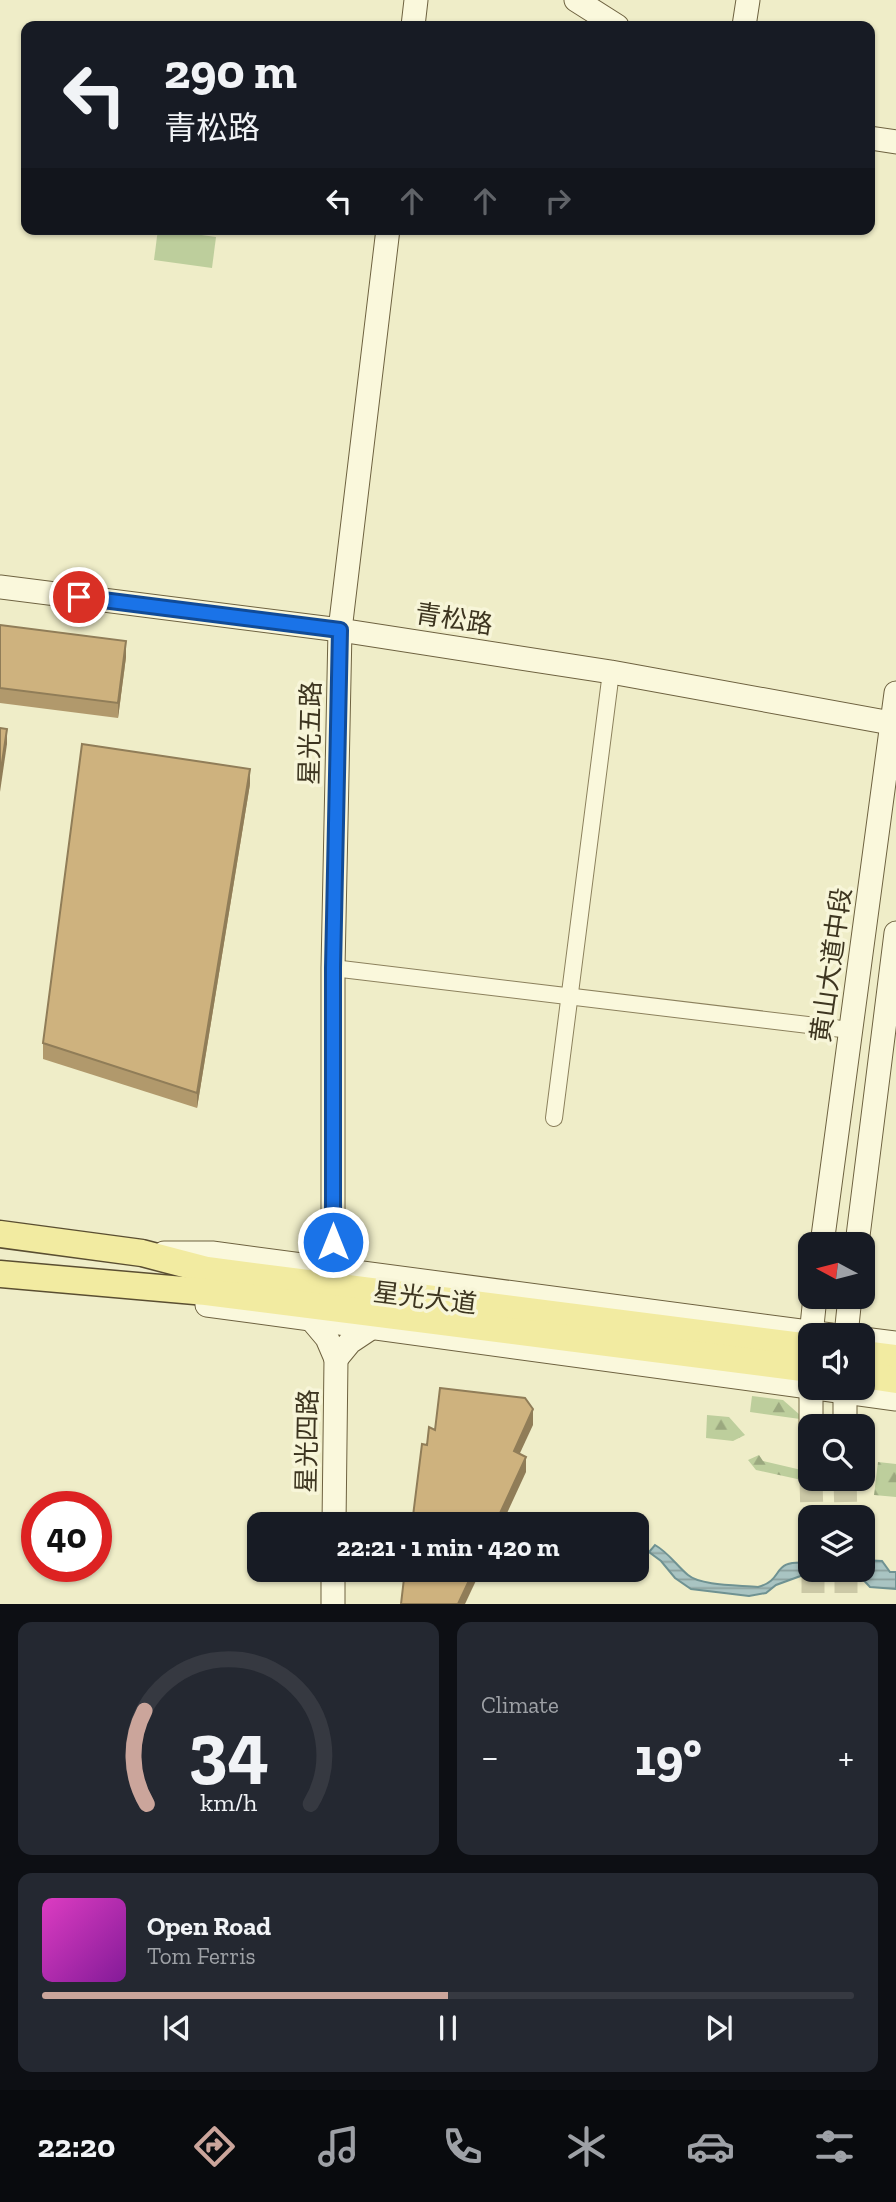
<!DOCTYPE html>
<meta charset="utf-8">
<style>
:root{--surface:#171b24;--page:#242831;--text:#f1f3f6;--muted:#9ea1a6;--line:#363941;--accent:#cba59b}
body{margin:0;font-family:"Zilla Slab","Noto Sans SC",serif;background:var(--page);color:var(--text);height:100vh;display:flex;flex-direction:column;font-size:26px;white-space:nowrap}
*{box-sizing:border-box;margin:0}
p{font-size:23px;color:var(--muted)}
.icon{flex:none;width:38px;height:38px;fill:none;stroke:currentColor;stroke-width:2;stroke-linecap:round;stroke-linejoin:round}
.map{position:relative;height:1604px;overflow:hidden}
.sheet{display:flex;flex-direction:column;gap:18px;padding:18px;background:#0d0f14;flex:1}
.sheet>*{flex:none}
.banner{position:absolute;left:21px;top:21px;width:854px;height:214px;border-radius:14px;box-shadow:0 2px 5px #0004;background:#171b24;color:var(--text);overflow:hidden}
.needle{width:46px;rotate:277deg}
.tools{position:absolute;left:798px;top:1232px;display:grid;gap:14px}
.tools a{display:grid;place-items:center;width:77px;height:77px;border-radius:14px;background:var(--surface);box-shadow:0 2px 5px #0004;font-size:35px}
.speed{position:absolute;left:21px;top:1491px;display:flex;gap:14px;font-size:35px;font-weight:700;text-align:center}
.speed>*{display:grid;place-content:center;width:91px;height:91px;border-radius:50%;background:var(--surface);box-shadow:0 2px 5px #0004;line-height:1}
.speed .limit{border:10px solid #d22;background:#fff;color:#111}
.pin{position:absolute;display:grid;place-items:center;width:60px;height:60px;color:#fff;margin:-30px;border:4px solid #fff;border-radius:50%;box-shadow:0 2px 7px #0007}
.me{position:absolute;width:77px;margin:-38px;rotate:0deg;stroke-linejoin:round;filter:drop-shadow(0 0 5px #0008)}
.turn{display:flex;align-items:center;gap:24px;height:147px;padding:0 28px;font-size:32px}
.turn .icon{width:91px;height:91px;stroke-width:2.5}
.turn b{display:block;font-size:49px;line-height:60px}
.lanes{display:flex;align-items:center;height:66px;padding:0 28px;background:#0003;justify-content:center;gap:35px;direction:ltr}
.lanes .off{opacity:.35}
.big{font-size:52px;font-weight:800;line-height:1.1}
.sheet .tile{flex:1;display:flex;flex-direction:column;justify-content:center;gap:10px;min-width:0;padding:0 24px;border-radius:14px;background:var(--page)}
.sheet .dial{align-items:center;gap:0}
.dial svg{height:182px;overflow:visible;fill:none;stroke:var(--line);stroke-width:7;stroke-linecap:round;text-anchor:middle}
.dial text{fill:var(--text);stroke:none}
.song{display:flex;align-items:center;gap:21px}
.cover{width:84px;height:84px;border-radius:10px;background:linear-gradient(135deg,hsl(310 70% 55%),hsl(290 70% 35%))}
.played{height:7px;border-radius:4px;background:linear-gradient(90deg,var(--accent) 50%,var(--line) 50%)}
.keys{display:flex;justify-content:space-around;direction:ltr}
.heat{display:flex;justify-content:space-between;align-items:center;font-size:38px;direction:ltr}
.sheet .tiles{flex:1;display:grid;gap:18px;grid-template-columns:1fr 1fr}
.tile:last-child{grid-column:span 2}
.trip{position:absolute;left:247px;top:1512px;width:402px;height:70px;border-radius:14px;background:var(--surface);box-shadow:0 2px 5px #0004;font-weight:800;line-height:70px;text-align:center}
.tabs{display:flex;height:112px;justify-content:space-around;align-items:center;background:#090b0e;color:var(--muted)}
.tabs .icon{width:49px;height:49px}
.tabs .current{color:var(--accent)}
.tabs b{font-size:32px;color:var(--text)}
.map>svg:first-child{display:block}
</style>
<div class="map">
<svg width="896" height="1604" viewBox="0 0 896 1604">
<defs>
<pattern id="forest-firs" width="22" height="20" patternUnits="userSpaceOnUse" patternTransform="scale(1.75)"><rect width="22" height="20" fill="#bdce9c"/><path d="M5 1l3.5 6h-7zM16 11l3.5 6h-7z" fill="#9ba87f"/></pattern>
<pattern id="water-rules" width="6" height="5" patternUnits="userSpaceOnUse" patternTransform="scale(1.75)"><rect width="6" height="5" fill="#a9c4c2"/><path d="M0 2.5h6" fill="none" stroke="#8ba09d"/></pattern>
</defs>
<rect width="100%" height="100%" fill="#efedc8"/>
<g fill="url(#forest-firs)">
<polygon points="752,1396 783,1400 800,1415 800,1419 750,1412"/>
<polygon points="707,1415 729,1417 745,1435 733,1441 706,1438"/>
<polygon points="759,1455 763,1461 810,1472 810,1479 839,1479 857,1483 856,1492 756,1470 748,1460"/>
<polygon points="878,1462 896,1464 896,1497 874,1495"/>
</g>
<polygon fill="#bdce9c" points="158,229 216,237 212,268 154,260"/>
<g fill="url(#water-rules)" stroke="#6f9292" stroke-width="2">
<path d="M 655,1545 C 669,1553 676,1565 688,1575 C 701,1586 740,1585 758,1587 C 787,1579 768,1559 810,1563 L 810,1570 L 817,1570 L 776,1585 L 766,1593 L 749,1596 L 691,1589 L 675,1578 L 661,1561 L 649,1552 Z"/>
<polygon points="863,1560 882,1561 890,1572 896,1572 896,1589 870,1587 857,1573 837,1570 863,1570"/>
</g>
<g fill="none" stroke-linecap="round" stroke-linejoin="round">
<g stroke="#cbc8a6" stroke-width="23" stroke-dasharray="23 11" stroke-linecap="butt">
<polyline points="811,1479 812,1517"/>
<polyline points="845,1479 846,1517"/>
<polyline points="813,1570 813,1604"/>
<polyline points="846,1570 846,1604"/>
</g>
<defs>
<g id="street">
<polyline points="333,968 850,1030"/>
<polyline points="554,1118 611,672"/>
</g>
<g id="secondary">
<polyline points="576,0 617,26"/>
<polyline points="413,26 416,0"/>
<polyline points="744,26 748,0"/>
<polyline points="870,138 896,142"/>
<polyline points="0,587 340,630 611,672 896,724"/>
<polyline points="333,1242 333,968 340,630 388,229"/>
<polyline points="822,1244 896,693"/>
<polyline points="857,1244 896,933"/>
<polyline points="164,1253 212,1253 831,1335"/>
<polyline points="207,1305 896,1399"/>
<polyline points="311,1319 327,1338 336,1359 350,1342 371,1328"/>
<polyline points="811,1335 815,1297"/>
<polyline points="846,1335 850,1297"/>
<polyline points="863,1339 896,1343"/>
<polyline points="811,1388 811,1426"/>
<polyline points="845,1388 845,1426"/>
<polyline points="334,1524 336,1359"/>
<polyline points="333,1604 333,1570"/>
</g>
<g id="primary">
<polyline points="0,1234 142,1253 207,1270 810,1347"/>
<polyline points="0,1274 206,1292 810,1369"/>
<polyline points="863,1354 896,1358"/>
<polyline points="863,1375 896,1380"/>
</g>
</defs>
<use href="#street" stroke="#8c815d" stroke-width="18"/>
<use href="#secondary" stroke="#6e6240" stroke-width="25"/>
<use href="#primary" stroke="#5a4e31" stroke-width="29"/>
<use href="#street" stroke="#faf8dc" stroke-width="16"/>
<use href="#secondary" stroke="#faf8dc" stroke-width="23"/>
<use href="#primary" stroke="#f2eba1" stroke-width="26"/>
</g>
<g fill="#b1996c">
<polygon points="0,625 126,657 118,718 0,703"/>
<polygon points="250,784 197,1108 43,1059 43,1043"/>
</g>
<g fill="#907d58">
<polygon points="126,641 126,657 118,718 118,703"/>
<polygon points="7,729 7,744 0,792 0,776"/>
<polygon points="250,769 250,784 197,1108 197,1093"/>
<polygon points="533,1409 533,1425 514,1466 514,1451"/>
<polygon points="526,1457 526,1472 502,1524 495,1524"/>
<polygon points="474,1570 481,1570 465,1604 458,1604"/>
</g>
<g fill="#ceb27e" stroke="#907d58" stroke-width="2">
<polygon points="0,625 126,641 118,703 0,688"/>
<polygon points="0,728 7,729 0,776"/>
<polygon points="82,744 250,769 197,1093 43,1043"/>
<polygon points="440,1388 525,1398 533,1409 514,1451 526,1457 495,1524 412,1524 422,1444 427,1445 429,1427 435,1430"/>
<polygon points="405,1570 474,1570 458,1604 401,1604"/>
</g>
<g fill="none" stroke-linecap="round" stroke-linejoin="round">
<defs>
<polyline id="route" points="79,597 340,630 333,968 333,1242"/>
</defs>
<use href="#route" stroke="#114b97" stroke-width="18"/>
<use href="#route" stroke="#1a73e8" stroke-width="12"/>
</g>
<g text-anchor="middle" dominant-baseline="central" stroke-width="7" stroke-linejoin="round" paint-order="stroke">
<g font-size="26" fill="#3d3520" stroke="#f7f5d8">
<text transform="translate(454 619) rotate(9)">青松路</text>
<text transform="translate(310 733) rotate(-89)">星光五路</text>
<text transform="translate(831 965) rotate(-82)">黄山大道中段</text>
<text transform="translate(425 1298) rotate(7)">星光大道</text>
<text transform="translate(307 1441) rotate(-89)">星光四路</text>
</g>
</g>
</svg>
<div class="tools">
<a><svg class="needle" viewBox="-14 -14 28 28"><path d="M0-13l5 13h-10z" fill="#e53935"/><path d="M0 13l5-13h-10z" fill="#9ea1a6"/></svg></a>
<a><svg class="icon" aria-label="sound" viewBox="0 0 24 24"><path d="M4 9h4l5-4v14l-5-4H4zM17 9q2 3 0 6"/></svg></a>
<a><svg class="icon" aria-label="search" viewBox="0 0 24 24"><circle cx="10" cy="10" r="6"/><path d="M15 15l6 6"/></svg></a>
<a><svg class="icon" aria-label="layers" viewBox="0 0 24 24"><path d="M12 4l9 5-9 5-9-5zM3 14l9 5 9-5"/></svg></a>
</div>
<div class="speed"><div class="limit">40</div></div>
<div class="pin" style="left:79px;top:597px;background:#d93025"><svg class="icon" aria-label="arrive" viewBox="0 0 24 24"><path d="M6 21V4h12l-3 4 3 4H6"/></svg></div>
<svg class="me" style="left:333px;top:1242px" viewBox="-20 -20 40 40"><circle r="17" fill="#1a73e8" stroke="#fff" stroke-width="3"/><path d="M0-11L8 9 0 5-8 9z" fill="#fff"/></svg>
<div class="trip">22:21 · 1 min · 420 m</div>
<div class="banner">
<div class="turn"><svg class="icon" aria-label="left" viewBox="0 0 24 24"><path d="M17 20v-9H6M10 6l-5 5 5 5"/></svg><div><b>290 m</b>青松路</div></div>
<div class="lanes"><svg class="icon" aria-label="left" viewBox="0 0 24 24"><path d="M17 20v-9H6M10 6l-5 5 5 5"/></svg><svg class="icon off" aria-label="ahead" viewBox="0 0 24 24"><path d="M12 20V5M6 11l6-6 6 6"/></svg><svg class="icon off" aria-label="ahead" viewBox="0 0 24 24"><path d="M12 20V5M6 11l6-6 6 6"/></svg><svg class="icon off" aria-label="right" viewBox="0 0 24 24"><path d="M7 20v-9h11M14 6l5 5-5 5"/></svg></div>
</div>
</div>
<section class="sheet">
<div class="tiles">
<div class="tile dial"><svg viewBox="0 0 100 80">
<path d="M14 69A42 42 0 1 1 86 69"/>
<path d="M14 69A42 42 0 0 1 13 28" stroke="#cba59b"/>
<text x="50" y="56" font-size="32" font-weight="700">34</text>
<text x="50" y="72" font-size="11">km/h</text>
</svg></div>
<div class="tile"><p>Climate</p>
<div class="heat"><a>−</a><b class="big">19°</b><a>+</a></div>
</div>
<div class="tile">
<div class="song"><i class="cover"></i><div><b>Open Road</b><p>Tom Ferris</p></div></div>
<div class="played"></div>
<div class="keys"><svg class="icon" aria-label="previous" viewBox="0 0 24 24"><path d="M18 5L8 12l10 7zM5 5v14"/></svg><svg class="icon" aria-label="pause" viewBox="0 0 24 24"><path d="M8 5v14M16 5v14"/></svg><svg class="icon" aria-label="next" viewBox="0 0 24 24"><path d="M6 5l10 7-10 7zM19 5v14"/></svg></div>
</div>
</div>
</section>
<nav class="tabs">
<b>22:20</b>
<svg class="icon current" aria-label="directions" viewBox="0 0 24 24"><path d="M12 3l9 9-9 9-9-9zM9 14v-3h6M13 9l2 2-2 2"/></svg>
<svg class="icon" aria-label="music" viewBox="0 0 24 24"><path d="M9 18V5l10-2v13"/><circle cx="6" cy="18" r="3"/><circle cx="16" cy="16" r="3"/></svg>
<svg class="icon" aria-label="phone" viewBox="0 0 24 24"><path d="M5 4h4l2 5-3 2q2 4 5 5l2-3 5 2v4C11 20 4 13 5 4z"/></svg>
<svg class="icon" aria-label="climate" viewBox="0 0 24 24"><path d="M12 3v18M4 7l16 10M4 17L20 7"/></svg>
<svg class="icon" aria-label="car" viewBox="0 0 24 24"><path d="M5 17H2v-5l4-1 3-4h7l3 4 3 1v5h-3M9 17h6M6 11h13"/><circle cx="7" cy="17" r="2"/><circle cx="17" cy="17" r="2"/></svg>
<svg class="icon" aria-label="filters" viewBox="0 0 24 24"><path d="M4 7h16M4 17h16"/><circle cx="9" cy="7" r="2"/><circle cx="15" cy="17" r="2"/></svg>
</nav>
